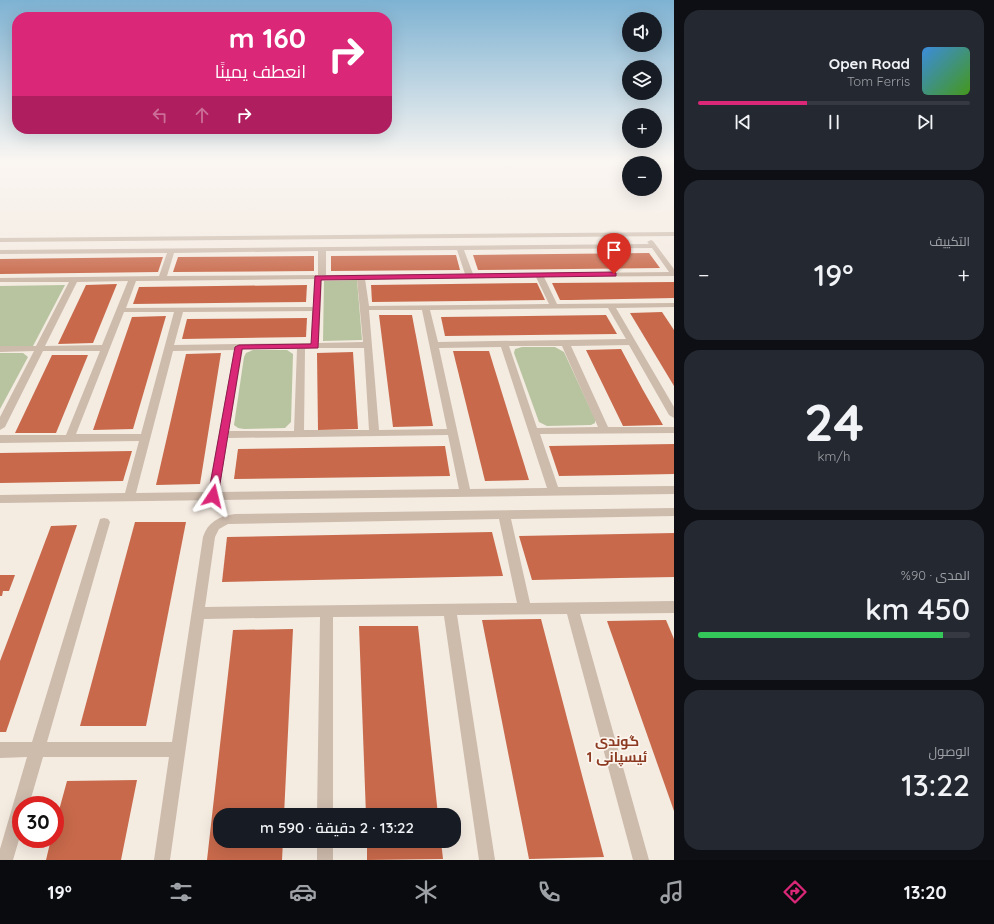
<!DOCTYPE html>
<html lang="ar">
<meta charset="utf-8">
<style>
:root{--surface:#171b24;--page:#242831;--text:#f1f3f6;--muted:#9ea1a6;--line:#363941;--accent:#db2777}
body{margin:0;font-family:Quicksand,Cairo,sans-serif;background:var(--page);color:var(--text);direction:rtl;height:100vh;display:flex;flex-direction:column;font-size:15px;white-space:nowrap}
*{box-sizing:border-box;margin:0}
p{font-size:13px;color:var(--muted)}
.icon{flex:none;width:22px;height:22px;fill:none;stroke:currentColor;stroke-width:2;stroke-linecap:round;stroke-linejoin:round}
.map{position:relative;flex:1;overflow:hidden;direction:ltr}
.panel{display:flex;flex-direction:column;gap:10px;padding:10px;background:#0d0f14;width:320px}
.panel>*{flex:none}
.top-card{position:absolute;left:12px;top:12px;width:380px;height:122px;border-radius:16px;box-shadow:0 4px 16px #0002;direction:rtl;background:#db2777;color:#fff;overflow:hidden}
.fabs{position:absolute;left:622px;top:12px;display:grid;gap:8px}
.fabs a{display:grid;place-items:center;width:40px;height:40px;border-radius:50%;background:var(--surface);box-shadow:0 4px 16px #0002;font-size:20px}
.speed{position:absolute;left:12px;top:796px;display:flex;gap:8px;font-size:20px;font-weight:700;text-align:center}
.speed>*{display:grid;place-content:center;width:52px;height:52px;border-radius:50%;background:var(--surface);box-shadow:0 4px 16px #0002;line-height:1}
.speed .limit{border:6px solid #d22;background:#fff;color:#111}
.pin{position:absolute;display:grid;place-items:center;width:34px;height:34px;color:#fff;margin:-41px -17px;border-radius:50% 50% 50% 0;rotate:-45deg;box-shadow:0 0 4px #0007}
.pin .icon{rotate:45deg}
.me{position:absolute;width:44px;margin:-22px;rotate:10deg;stroke-linejoin:round;filter:drop-shadow(0 0 3px #0008)}
.turn{display:flex;align-items:center;gap:14px;height:84px;padding:0 20px;font-size:18px}
.turn .icon{width:52px;height:52px;stroke-width:2.5}
.turn b{display:block;font-size:28px;line-height:34px}
.lanes{display:flex;align-items:center;height:38px;padding:0 20px;background:#0003;justify-content:center;gap:20px;direction:ltr}
.lanes .off{opacity:.35}
.big{font-size:30px;font-weight:600;line-height:1.1}
.panel .widget{flex:1;display:flex;flex-direction:column;justify-content:center;gap:6px;min-width:0;padding:0 14px;border-radius:16px;background:var(--page)}
.panel .dial{align-items:center;gap:0}
.dial b{font-size:52px;line-height:1}
.song{display:flex;align-items:center;gap:12px}
.cover{width:48px;height:48px;border-radius:6px;background:linear-gradient(135deg,hsl(210 70% 55%),hsl(100 70% 35%))}
.played{height:4px;border-radius:2px;background:linear-gradient(90deg,var(--accent) 40%,var(--line) 40%)}
.keys{display:flex;justify-content:space-around;direction:ltr}
.heat{display:flex;justify-content:space-between;align-items:center;font-size:22px;direction:ltr}
.charge{height:6px;border-radius:3px;background:linear-gradient(90deg,#34c759 90%,var(--line) 0)}
.trip{position:absolute;left:213px;top:808px;width:248px;height:40px;border-radius:16px;background:var(--surface);box-shadow:0 4px 16px #0002;font-weight:600;line-height:40px;text-align:center;direction:rtl}
.dock{display:flex;height:64px;justify-content:space-around;align-items:center;background:#090b0e;color:var(--muted)}
.dock .icon{width:28px;height:28px}
.dock .current{color:var(--accent)}
.dock b{font-size:18px;color:var(--text)}
main{display:flex;flex:1;min-height:0}
.map>svg:first-child{display:block}
</style>
<main>
<section class="panel">
<div class="widget">
<div class="song"><i class="cover"></i><div><b>Open Road</b><p>Tom Ferris</p></div></div>
<div class="played"></div>
<div class="keys"><svg class="icon" aria-label="previous" viewBox="0 0 24 24"><path d="M18 5L8 12l10 7zM5 5v14"/></svg><svg class="icon" aria-label="pause" viewBox="0 0 24 24"><path d="M8 5v14M16 5v14"/></svg><svg class="icon" aria-label="next" viewBox="0 0 24 24"><path d="M6 5l10 7-10 7zM19 5v14"/></svg></div>
</div>
<div class="widget"><p>التكييف</p>
<div class="heat"><a>−</a><b class="big">19°</b><a>+</a></div>
</div>
<div class="widget dial"><b>24</b><p>km/h</p></div>
<div class="widget"><p>المدى · 90%</p><b class="big">450 km</b><div class="charge"></div></div>
<div class="widget"><p>الوصول</p><b class="big">13:22</b></div>
</section>
<div class="map">
<svg width="674" height="860" viewBox="0 0 674 860">
<rect width="100%" height="100%" fill="#f4ebe1"/>
<g fill="#b8c4a0">
<polygon points="357,280 362,340 323,341 324,281"/>
<polygon points="65,285 33,346 0,346 0,286"/>
<polygon points="522,347 555,347 564,352 595,419 595,423 591,425 547,426 539,422 514,353 515,349"/>
<polygon points="253,350 287,350 293,354 291,422 285,428 244,429 238,428 234,425 244,357 246,353"/>
<polygon points="0,353 23,353 28,357 0,409"/>
</g>
<g fill="#c8694b">
<polygon points="649,253 660,268 478,270 473,255"/>
<polygon points="456,255 460,270 331,271 331,256"/>
<polygon points="314,256 314,271 173,272 178,257"/>
<polygon points="163,257 158,272 0,274 0,259"/>
<polygon points="674,282 674,298 571,300 560,300 552,283"/>
<polygon points="537,283 545,300 372,302 371,285"/>
<polygon points="117,284 93,343 58,344 86,285"/>
<polygon points="307,285 306,302 133,304 139,287"/>
<polygon points="662,312 674,330 674,386 630,313"/>
<polygon points="379,315 412,315 433,426 393,427"/>
<polygon points="606,315 617,334 445,336 441,317"/>
<polygon points="166,316 133,429 93,430 132,317"/>
<polygon points="307,318 306,337 182,339 187,319"/>
<polygon points="621,349 643,390 663,425 623,426 586,350"/>
<polygon points="453,351 489,351 529,480 485,481"/>
<polygon points="353,352 358,429 318,430 317,353"/>
<polygon points="221,353 200,484 156,485 186,354"/>
<polygon points="52,355 88,355 56,433 15,433"/>
<polygon points="674,444 674,474 621,475 559,476 549,446"/>
<polygon points="445,446 450,476 234,479 238,449"/>
<polygon points="132,451 123,481 0,483 0,453"/>
<polygon points="135,522 186,522 146,726 80,726"/>
<polygon points="77,525 6,732 0,732 0,661 51,526"/>
<polygon points="492,532 503,576 222,582 227,537"/>
<polygon points="674,533 674,577 619,578 532,580 519,536"/>
<polygon points="0,575 15,575 9,591 3,591 2,596 0,596"/>
<polygon points="541,619 583,779 604,857 529,859 482,620"/>
<polygon points="666,620 674,639 674,811 607,621"/>
<polygon points="359,626 418,626 438,815 366,815"/>
<polygon points="293,629 284,815 220,815 220,841 283,841 282,860 207,860 233,630"/>
<polygon points="137,780 121,860 46,860 51,839 55,839 55,825 67,781"/>
<polygon points="367,841 441,841 443,859 367,860"/>
</g>
<g fill="none" stroke-linecap="round" stroke-linejoin="round">
<g fill="#cdbbac" fill-rule="evenodd">
<polygon points="674,232 674,236 0,242 0,238"/>
<path d="M 651,240 L 653,241 L 674,269 L 674,276 L 544,277 L 557,304 L 674,303 L 674,307 L 616,308 L 674,407 L 674,418 L 669,415 L 629,345 L 571,346 L 608,427 L 674,427 L 674,433 L 540,434 L 558,487 L 674,486 L 674,494 L 0,503 L 0,495 L 125,493 L 139,441 L 0,443 L 0,435 L 66,435 L 100,351 L 43,351 L 5,427 L 0,430 L 0,417 L 34,351 L 0,352 L 0,346 L 36,346 L 69,282 L 0,282 L 0,278 L 159,276 L 167,253 L 0,254 L 0,250 L 649,244 L 647,242 ZM 652,248 L 669,272 L 473,274 L 464,250 ZM 457,250 L 465,274 L 326,275 L 326,251 ZM 318,251 L 318,275 L 167,276 L 174,253 ZM 536,277 L 549,304 L 369,306 L 365,279 ZM 314,279 L 313,307 L 126,308 L 136,281 ZM 322,279 L 357,279 L 363,342 L 319,343 ZM 128,281 L 102,345 L 45,346 L 77,282 ZM 608,308 L 626,339 L 438,342 L 430,310 ZM 369,310 L 422,310 L 447,429 L 379,430 ZM 312,311 L 311,343 L 174,345 L 183,312 ZM 124,312 L 174,312 L 141,434 L 76,434 ZM 509,346 L 562,346 L 598,427 L 537,428 ZM 501,347 L 547,488 L 470,489 L 439,348 ZM 314,348 L 364,348 L 369,430 L 304,430 L 305,349 ZM 243,349 L 297,349 L 294,431 L 229,431 ZM 234,350 L 208,492 L 136,493 L 173,351 ZM 448,435 L 459,489 L 219,492 L 228,438 Z"/>
<path d="M 674,508 L 674,516 L 511,519 L 530,603 L 674,601 L 674,613 L 580,614 L 649,860 L 633,860 L 567,614 L 457,615 L 495,860 L 479,860 L 444,616 L 333,617 L 333,815 L 317,815 L 320,617 L 204,619 L 170,860 L 154,860 L 169,757 L 43,757 L 29,805 L 21,805 L 21,833 L 13,860 L 0,860 L 0,849 L 27,757 L 0,758 L 0,742 L 32,742 L 100,519 L 104,518 L 108,519 L 110,522 L 47,742 L 172,742 L 203,537 C 208,522 219,516 235,514 ZM 499,519 L 517,603 L 205,607 L 215,537 L 219,529 L 228,524 Z"/>
<rect x="317" y="841" width="16" height="19"/>
</g>
</g>
<linearGradient id="sky" x2="0" y2="1"><stop stop-color="#7eb2d2"/><stop offset="0.57" stop-color="#faf6f2"/><stop offset="1" stop-color="#faf6f2" stop-opacity="0"/></linearGradient>
<rect width="674" height="282" fill="url(#sky)"/>
<polygon fill="#db2777" stroke="#8e194d" points="614,272 616,273 616,276 321,280 318,348 242,349 218,496 217,498 210,498 208,496 235,347 239,345 311,344 315,276"/>
<g text-anchor="middle" dominant-baseline="central" stroke-width="3.5" stroke-linejoin="round" paint-order="stroke">
<g font-size="14" font-weight="bold" fill="#8c3b22" stroke="#fbf5ee">
<text x="617" y="741">گوندی<tspan x="617" dy="16">ئیسپانی 1</tspan></text>
</g>
</g>
</svg>
<div class="fabs">
<a><svg class="icon" aria-label="sound" viewBox="0 0 24 24"><path d="M4 9h4l5-4v14l-5-4H4zM17 9q2 3 0 6"/></svg></a>
<a><svg class="icon" aria-label="layers" viewBox="0 0 24 24"><path d="M12 4l9 5-9 5-9-5zM3 14l9 5 9-5"/></svg></a>
<a>+</a>
<a>−</a>
</div>
<div class="speed"><div class="limit">30</div></div>
<div class="pin" style="left:614px;top:274px;background:#d93025"><svg class="icon" aria-label="arrive" viewBox="0 0 24 24"><path d="M6 21V4h12l-3 4 3 4H6"/></svg></div>
<svg class="me" style="left:213px;top:496px" viewBox="-20 -20 40 40"><path d="M0-17L14 15 0 8-14 15z" fill="#db2777" stroke="#fff" stroke-width="4"/></svg>
<div class="trip">13:22 · 2 دقيقة · 590 m</div>
<div class="top-card">
<div class="turn"><svg class="icon" aria-label="right" viewBox="0 0 24 24"><path d="M7 20v-9h11M14 6l5 5-5 5"/></svg><div><b>160 m</b>انعطف يمينًا</div></div>
<div class="lanes"><svg class="icon off" aria-label="left" viewBox="0 0 24 24"><path d="M17 20v-9H6M10 6l-5 5 5 5"/></svg><svg class="icon off" aria-label="ahead" viewBox="0 0 24 24"><path d="M12 20V5M6 11l6-6 6 6"/></svg><svg class="icon" aria-label="right" viewBox="0 0 24 24"><path d="M7 20v-9h11M14 6l5 5-5 5"/></svg></div>
</div>
</div>
</main>
<nav class="dock">
<b>13:20</b>
<svg class="icon current" aria-label="directions" viewBox="0 0 24 24"><path d="M12 3l9 9-9 9-9-9zM9 14v-3h6M13 9l2 2-2 2"/></svg>
<svg class="icon" aria-label="music" viewBox="0 0 24 24"><path d="M9 18V5l10-2v13"/><circle cx="6" cy="18" r="3"/><circle cx="16" cy="16" r="3"/></svg>
<svg class="icon" aria-label="phone" viewBox="0 0 24 24"><path d="M5 4h4l2 5-3 2q2 4 5 5l2-3 5 2v4C11 20 4 13 5 4z"/></svg>
<svg class="icon" aria-label="climate" viewBox="0 0 24 24"><path d="M12 3v18M4 7l16 10M4 17L20 7"/></svg>
<svg class="icon" aria-label="car" viewBox="0 0 24 24"><path d="M5 17H2v-5l4-1 3-4h7l3 4 3 1v5h-3M9 17h6M6 11h13"/><circle cx="7" cy="17" r="2"/><circle cx="17" cy="17" r="2"/></svg>
<svg class="icon" aria-label="filters" viewBox="0 0 24 24"><path d="M4 7h16M4 17h16"/><circle cx="9" cy="7" r="2"/><circle cx="15" cy="17" r="2"/></svg>
<b>19°</b>
</nav>
